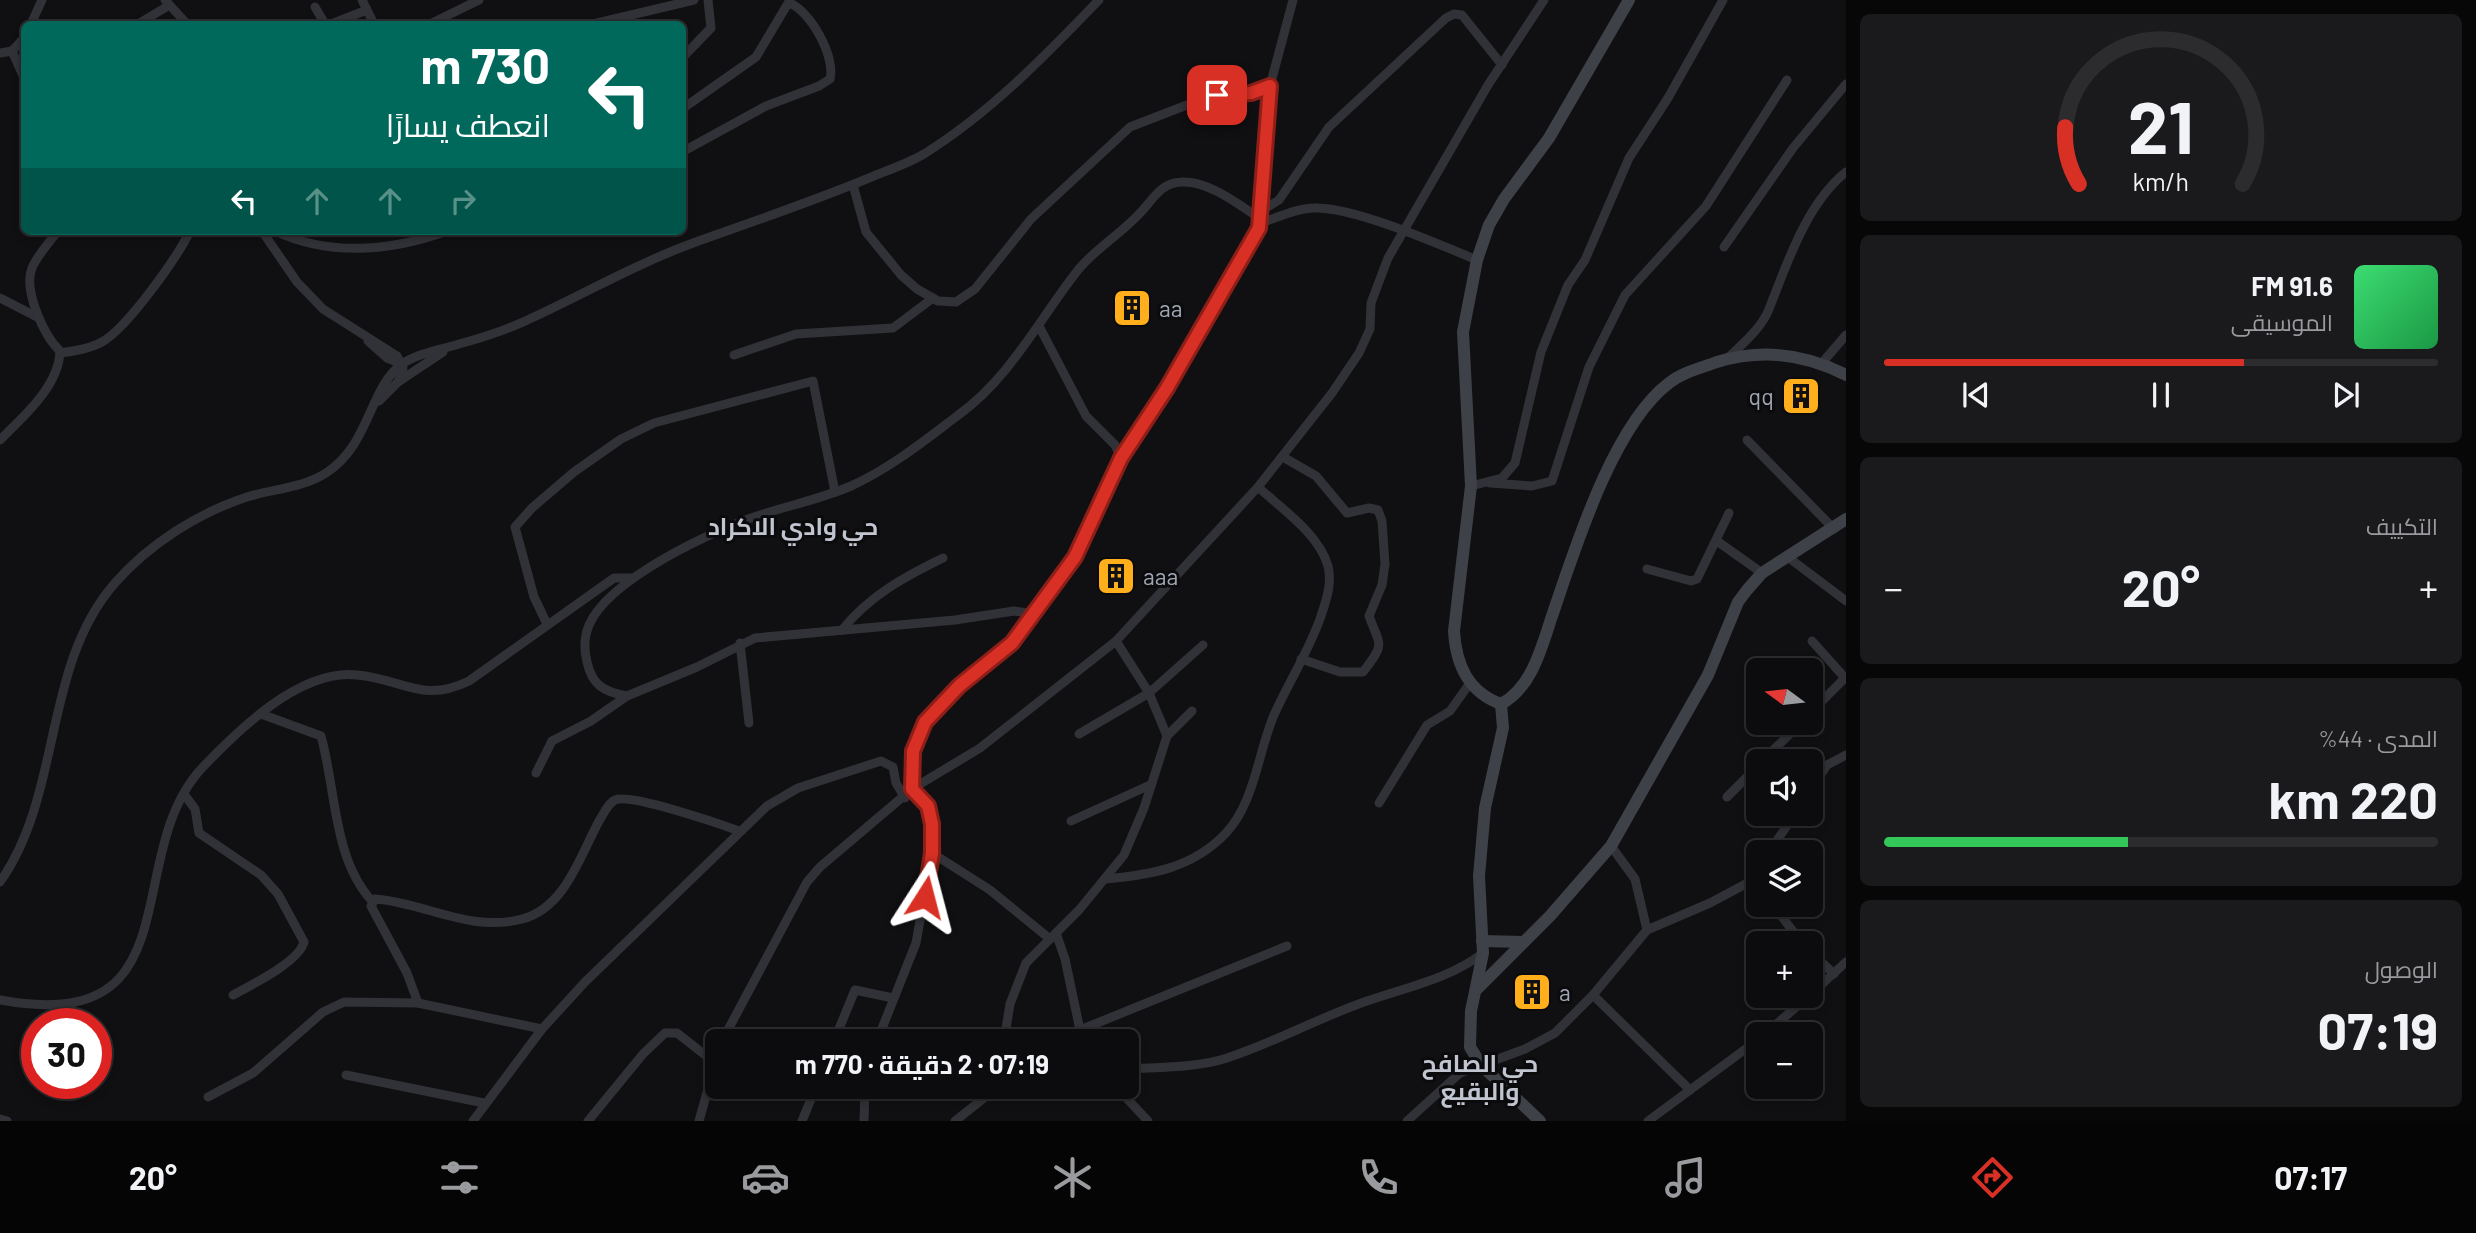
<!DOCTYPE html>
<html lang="ar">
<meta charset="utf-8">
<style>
:root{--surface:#0c0c0e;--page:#1a1a1c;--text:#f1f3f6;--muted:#9a9b9e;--line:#2c2c2e;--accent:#d93025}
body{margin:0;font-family:Barlow,Cairo,sans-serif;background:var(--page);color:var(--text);direction:rtl;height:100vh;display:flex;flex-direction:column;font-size:26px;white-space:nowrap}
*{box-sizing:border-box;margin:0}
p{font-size:23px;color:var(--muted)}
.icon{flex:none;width:38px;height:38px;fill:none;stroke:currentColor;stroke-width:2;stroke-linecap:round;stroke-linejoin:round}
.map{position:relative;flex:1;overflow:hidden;direction:ltr}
.side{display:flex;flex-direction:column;gap:14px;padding:14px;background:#070708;width:630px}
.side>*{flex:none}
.banner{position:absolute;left:21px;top:21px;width:665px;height:214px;border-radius:10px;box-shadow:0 4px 10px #0003,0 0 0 2px var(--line);direction:rtl;background:#00695c;color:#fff;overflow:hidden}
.needle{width:46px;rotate:285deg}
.controls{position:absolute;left:1746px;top:658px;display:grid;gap:14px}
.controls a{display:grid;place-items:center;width:77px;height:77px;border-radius:10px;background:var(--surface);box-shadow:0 4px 10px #0003,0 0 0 2px var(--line);font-size:35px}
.speed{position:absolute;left:21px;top:1008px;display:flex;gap:14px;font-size:35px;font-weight:700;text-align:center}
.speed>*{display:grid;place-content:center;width:91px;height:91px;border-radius:50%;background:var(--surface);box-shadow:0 4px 10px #0003,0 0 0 2px var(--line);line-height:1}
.speed .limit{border:10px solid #d22;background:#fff;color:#111}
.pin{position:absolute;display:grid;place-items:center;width:60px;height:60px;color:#fff;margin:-30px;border-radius:14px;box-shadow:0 4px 10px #0006}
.me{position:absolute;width:77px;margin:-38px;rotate:9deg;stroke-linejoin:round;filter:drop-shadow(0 0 5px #0008)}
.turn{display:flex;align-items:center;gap:24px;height:147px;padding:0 21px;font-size:32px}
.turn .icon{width:91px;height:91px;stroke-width:2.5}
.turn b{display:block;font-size:49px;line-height:60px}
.lanes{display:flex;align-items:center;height:66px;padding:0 21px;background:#0003;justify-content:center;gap:35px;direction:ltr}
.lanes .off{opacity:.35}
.big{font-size:52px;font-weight:700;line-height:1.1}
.side .tile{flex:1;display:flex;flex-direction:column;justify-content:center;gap:10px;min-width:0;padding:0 24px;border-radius:10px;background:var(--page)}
.side .dial{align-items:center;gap:0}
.dial svg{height:182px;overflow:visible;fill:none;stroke:var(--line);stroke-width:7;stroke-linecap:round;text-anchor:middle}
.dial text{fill:var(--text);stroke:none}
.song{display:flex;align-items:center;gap:21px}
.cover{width:84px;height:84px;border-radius:10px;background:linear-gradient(135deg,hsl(140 70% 55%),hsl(140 70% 35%))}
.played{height:7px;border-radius:4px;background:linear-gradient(90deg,var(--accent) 65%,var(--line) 65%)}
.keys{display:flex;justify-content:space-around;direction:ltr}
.heat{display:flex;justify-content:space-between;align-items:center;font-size:38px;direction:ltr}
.charge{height:10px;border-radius:5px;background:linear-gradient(90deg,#34c759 44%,var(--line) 0)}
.trip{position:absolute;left:705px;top:1029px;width:434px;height:70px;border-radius:10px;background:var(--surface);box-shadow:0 4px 10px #0003,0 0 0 2px var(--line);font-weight:700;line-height:70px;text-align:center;direction:rtl}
.menu{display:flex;height:112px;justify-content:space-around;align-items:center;background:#050506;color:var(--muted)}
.menu .icon{width:49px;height:49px}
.menu .active{color:var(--accent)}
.menu b{font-size:32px;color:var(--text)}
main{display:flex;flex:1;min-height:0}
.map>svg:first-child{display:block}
</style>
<main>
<section class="side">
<div class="tile dial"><svg viewBox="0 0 100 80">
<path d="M14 69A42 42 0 1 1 86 69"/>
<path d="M14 69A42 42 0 0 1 8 44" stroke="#d93025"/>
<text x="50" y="56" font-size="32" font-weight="700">21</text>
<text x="50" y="72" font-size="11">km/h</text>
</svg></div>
<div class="tile">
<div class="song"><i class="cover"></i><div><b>91.6 FM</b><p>الموسيقى</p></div></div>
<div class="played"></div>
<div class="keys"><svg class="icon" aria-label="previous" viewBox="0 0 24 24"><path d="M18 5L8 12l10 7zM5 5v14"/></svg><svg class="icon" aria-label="pause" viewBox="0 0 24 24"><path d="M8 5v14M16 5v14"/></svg><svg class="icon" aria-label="next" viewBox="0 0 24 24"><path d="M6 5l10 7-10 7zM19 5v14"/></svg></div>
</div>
<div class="tile"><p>التكييف</p>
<div class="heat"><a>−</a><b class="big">20°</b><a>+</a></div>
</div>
<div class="tile"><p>المدى · 44%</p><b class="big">220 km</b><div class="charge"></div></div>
<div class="tile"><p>الوصول</p><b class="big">07:19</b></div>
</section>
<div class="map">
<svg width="1846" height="1121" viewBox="0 0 1846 1121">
<rect width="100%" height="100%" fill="#101012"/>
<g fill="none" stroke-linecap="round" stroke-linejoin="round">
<g stroke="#313237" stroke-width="9">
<polyline points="165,0 187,24"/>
<polyline points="362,0 374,24"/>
<polyline points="315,7 325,24"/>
<polyline points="31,24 42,0"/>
<polyline points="138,24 168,6"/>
<polyline points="331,24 367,10"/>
<polyline points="430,24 479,0"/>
<polyline points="593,24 694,0"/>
<polyline points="12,51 24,38"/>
<polyline points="0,53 12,51 24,78"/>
<polyline points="682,58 711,28 708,0"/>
<polyline points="682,109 756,57 790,0"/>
<path d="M 682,152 L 766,106 L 819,86 L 830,79 C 836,57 810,10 789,3"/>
<polyline points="853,185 866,232 901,275 917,289 938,301 956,302 975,289 1031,219 1130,127 1205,98 1251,93 1270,86"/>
<polyline points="1261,211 1279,200 1329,127 1446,18 1454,14 1462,15 1502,65"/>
<path d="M 1261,223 C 1279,217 1299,207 1318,208 C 1359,209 1438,244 1477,260"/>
<polyline points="262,231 297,282 323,309 397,356 403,368 398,382"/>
<path d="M 275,231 C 330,257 392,251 447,231"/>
<polyline points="1724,247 1793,148 1846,84"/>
<polyline points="0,298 39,318"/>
<polyline points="1039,326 1086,416 1115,445 1121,458"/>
<polyline points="368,341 387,358 402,364"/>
<path d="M 60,353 C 74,351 89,349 102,342 C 127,328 177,258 190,231"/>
<polyline points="734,355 796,334 893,328 933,298"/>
<path d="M 1727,359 C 1741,345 1762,328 1769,309 C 1787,264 1806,204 1846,172"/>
<polyline points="1822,363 1846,335"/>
<polyline points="379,401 398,382 443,352"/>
<path d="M 0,440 C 24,416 59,386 60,351 C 44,336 23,290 32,268 C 37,256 49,242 58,231"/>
<polyline points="1747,440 1834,529"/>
<path d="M 1283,457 L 1316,476 L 1347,513 L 1369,508 L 1378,510 L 1382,521 L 1385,564 L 1382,585 L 1369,616 C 1381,648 1385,643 1363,672 L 1340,672 L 1301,659"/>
<polyline points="1490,483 1532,486 1552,481 1589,367 1625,295 1706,206 1787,80"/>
<polyline points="1471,486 1502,478 1515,463 1541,352 1568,285 1585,260 1629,158 1668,98 1723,0"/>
<polyline points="1717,541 1762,573"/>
<polyline points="1789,558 1846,601"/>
<polyline points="1647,569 1691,581 1697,579 1729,513"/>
<path d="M 1034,614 L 1014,611 L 955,620 L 755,638 L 697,667 L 627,696 C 604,692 592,685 587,662 C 584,650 584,637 589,625 C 609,579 713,530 760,515 C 790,505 821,499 851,486 C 889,469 924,441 957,416 C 1010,378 1038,321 1078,270 C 1096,248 1121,234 1140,213 C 1153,200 1160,183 1181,182 C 1208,180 1239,205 1261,219"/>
<polyline points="547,624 534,597 515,527 532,508 574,472 621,439 654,423 813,381 835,492"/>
<path d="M 842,630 C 869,596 904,577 943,558"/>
<polyline points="1812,641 1845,678"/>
<polyline points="740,643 749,723"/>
<polyline points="1811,712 1846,677"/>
<path d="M 261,714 L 321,736 C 336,789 333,859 372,901"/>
<polyline points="1079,734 1149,693 1203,645"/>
<polyline points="1167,736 1192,711"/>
<polyline points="1762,761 1801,723"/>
<polyline points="536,773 552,741 591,721 627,696"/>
<polyline points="1811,789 1827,765 1846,755"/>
<path d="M 184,794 L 195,809 L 199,833 L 261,875 L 278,894 L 304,942 C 299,962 251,985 233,995"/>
<polyline points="1727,797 1759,765"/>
<polyline points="1379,803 1427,725 1450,711 1470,683"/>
<polyline points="1071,821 1150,785"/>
<polyline points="1611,846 1635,879 1647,930"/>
<polyline points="1769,852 1795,814"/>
<polyline points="932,853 990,890 1050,939"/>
<path d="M 1105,879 C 1151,875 1193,868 1226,833 C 1255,802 1258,752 1274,715 C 1289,681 1311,648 1322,613 C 1327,598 1332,582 1328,566 C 1319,534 1282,509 1258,487"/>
<path d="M 0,882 C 63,793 42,666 115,583 C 149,544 198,513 247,497 C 272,489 303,488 326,473 C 370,445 369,388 402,364 C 418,353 440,350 459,344 C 485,337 512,328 536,316 C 589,291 639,263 693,243 C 752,222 811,202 869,178 C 888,170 907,164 924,154 C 991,112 1045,56 1099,0"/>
<polyline points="1773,905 1802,943"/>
<polyline points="1056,933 1065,959 1080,1030 1080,1041"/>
<polyline points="1811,952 1834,974"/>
<polyline points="1811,994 1846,962"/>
<polyline points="1593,995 1690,1090"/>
<path d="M 0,1000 C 197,1036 119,857 202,768 C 238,730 300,669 357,675 C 403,679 422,704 469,681 L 614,578 L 632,578"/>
<path d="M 418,1003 L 407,973 L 371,906 L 375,899 C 423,902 470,933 522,919 C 565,908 580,856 599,821 C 603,815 608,803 615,800 C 630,793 720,824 739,831"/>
<polyline points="1080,1030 1287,946"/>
<polyline points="1765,1034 1809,996"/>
<polyline points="722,1041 807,882 820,867 912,789 980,748 1116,641 1258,487 1332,393 1359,353 1370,329 1371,303 1388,258 1488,85 1544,0"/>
<polyline points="834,1041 855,990 893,998"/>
<polyline points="877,1041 916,943 932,853 928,806 912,789 913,751 925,722 959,686 1012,643 1075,557 1121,458 1167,388 1259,228 1270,86 1293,0"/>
<polyline points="1004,1041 1010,1004 1026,963 1079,910 1124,855 1144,808 1167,736 1149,693 1116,641"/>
<path d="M 1127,1069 C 1160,1067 1196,1068 1227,1058 C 1276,1042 1322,1016 1370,1000 C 1408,987 1451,978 1483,953"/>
<polyline points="346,1075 484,1103"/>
<polyline points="1116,1087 1148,1121"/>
<polyline points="208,1097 253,1073 323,1012 344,1002 418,1003 542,1029"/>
<polyline points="0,1119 7,1121"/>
<polyline points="473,1121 542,1029 585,982 767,806 798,788 881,761 893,767 896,783 905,798"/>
<polyline points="588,1121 643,1054 665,1033 677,1033 714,1062"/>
<polyline points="699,1121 718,1053"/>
<polyline points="802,1121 816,1087"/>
<polyline points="864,1121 865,1087"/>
<polyline points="955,1121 998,1087"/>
<polyline points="1407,1121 1460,1073 1525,1049 1555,1033 1593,995 1647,930 1710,903 1755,879 1759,871"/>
<polyline points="1648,1121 1759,1039"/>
</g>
<g stroke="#3f4148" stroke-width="12">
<path d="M 1629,0 L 1549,138 L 1504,199 L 1489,225 L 1477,260 L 1463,332 L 1471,486 L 1454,631 C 1456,665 1468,692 1501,704 C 1531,688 1541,650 1551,619 C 1574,552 1612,426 1669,383 C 1683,372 1701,368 1717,362 C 1763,348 1805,354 1846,375"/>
<polyline points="1501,704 1503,728 1485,808 1479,876 1483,953 1471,1011 1470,1047 1481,1065 1540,1121"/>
<polyline points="1482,941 1524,942"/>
<polyline points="1476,990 1550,916 1611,846 1708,675 1738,602 1747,590 1762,573 1846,519"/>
</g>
</g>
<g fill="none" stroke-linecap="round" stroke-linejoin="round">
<defs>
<polyline id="route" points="925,897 932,853 932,824 928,806 912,789 913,751 925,722 959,686 1012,643 1075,557 1121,458 1167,388 1259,228 1270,86 1251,93 1217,95"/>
</defs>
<use href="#route" stroke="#8d1f18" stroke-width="18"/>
<use href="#route" stroke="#d93025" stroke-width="12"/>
</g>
<defs>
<symbol id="building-square" viewBox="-11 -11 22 22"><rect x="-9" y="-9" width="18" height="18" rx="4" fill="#ffaf1b" stroke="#0b0b0d"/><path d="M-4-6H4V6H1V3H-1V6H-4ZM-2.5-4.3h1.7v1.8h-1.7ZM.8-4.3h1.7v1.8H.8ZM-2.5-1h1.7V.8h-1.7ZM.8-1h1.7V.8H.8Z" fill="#111"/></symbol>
</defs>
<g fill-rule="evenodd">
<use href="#building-square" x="1110" y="286" width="44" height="44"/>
<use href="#building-square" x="1779" y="374" width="44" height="44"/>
<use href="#building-square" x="1094" y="554" width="44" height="44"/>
<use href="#building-square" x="1510" y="970" width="44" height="44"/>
</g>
<g text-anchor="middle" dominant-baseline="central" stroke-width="6" stroke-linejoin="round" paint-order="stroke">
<g font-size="23" fill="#a0a7b4" stroke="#0b0b0d" text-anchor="start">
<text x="1159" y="308">aa</text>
<text x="1774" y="396" text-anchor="end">qq</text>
<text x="1143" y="576">aaa</text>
<text x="1559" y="992">a</text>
</g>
<g font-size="24" font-weight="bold" fill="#c1c5d0" stroke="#0b0b0d">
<text x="793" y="525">حي وادي الاكراد</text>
<text x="1480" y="1062">حي الصافح<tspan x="1480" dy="28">والبقيع</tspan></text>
</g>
</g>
</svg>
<div class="controls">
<a><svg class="needle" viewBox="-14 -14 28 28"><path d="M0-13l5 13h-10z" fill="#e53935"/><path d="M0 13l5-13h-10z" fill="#9a9b9e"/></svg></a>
<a><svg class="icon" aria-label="sound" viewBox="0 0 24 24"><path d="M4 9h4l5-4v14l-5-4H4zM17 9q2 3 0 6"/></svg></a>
<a><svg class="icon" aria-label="layers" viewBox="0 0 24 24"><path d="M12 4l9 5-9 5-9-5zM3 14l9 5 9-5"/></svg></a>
<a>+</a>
<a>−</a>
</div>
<div class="speed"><div class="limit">30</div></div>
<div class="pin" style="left:1217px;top:95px;background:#d93025"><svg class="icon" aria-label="arrive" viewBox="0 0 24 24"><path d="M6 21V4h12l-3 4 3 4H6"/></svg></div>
<svg class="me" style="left:925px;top:897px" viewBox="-20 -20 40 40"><path d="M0-17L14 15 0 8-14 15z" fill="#d93025" stroke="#fff" stroke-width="4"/></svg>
<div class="trip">07:19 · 2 دقيقة · 770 m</div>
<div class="banner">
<div class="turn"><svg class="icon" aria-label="left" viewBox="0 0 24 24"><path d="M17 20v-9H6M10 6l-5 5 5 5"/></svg><div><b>730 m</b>انعطف يسارًا</div></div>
<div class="lanes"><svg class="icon" aria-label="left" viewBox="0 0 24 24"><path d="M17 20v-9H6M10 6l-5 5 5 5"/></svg><svg class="icon off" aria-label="ahead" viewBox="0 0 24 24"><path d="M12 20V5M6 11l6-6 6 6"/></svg><svg class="icon off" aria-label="ahead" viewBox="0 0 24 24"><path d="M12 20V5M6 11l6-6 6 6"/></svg><svg class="icon off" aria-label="right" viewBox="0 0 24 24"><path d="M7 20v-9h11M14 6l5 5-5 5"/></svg></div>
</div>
</div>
</main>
<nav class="menu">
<b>07:17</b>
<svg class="icon active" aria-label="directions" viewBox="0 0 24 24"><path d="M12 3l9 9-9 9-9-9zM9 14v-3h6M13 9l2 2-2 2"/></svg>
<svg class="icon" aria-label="music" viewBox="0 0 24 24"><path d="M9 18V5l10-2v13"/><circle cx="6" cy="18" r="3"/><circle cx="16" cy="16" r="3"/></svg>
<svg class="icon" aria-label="phone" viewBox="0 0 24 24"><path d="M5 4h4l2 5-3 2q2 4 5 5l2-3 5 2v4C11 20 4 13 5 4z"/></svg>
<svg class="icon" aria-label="climate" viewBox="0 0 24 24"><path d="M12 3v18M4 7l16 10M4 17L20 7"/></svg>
<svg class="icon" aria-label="car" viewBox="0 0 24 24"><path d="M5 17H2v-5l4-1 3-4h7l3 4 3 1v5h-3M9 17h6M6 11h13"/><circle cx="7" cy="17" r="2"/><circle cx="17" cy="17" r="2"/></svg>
<svg class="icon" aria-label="filters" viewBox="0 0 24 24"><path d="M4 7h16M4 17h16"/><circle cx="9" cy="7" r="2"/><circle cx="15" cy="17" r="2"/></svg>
<b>20°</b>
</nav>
